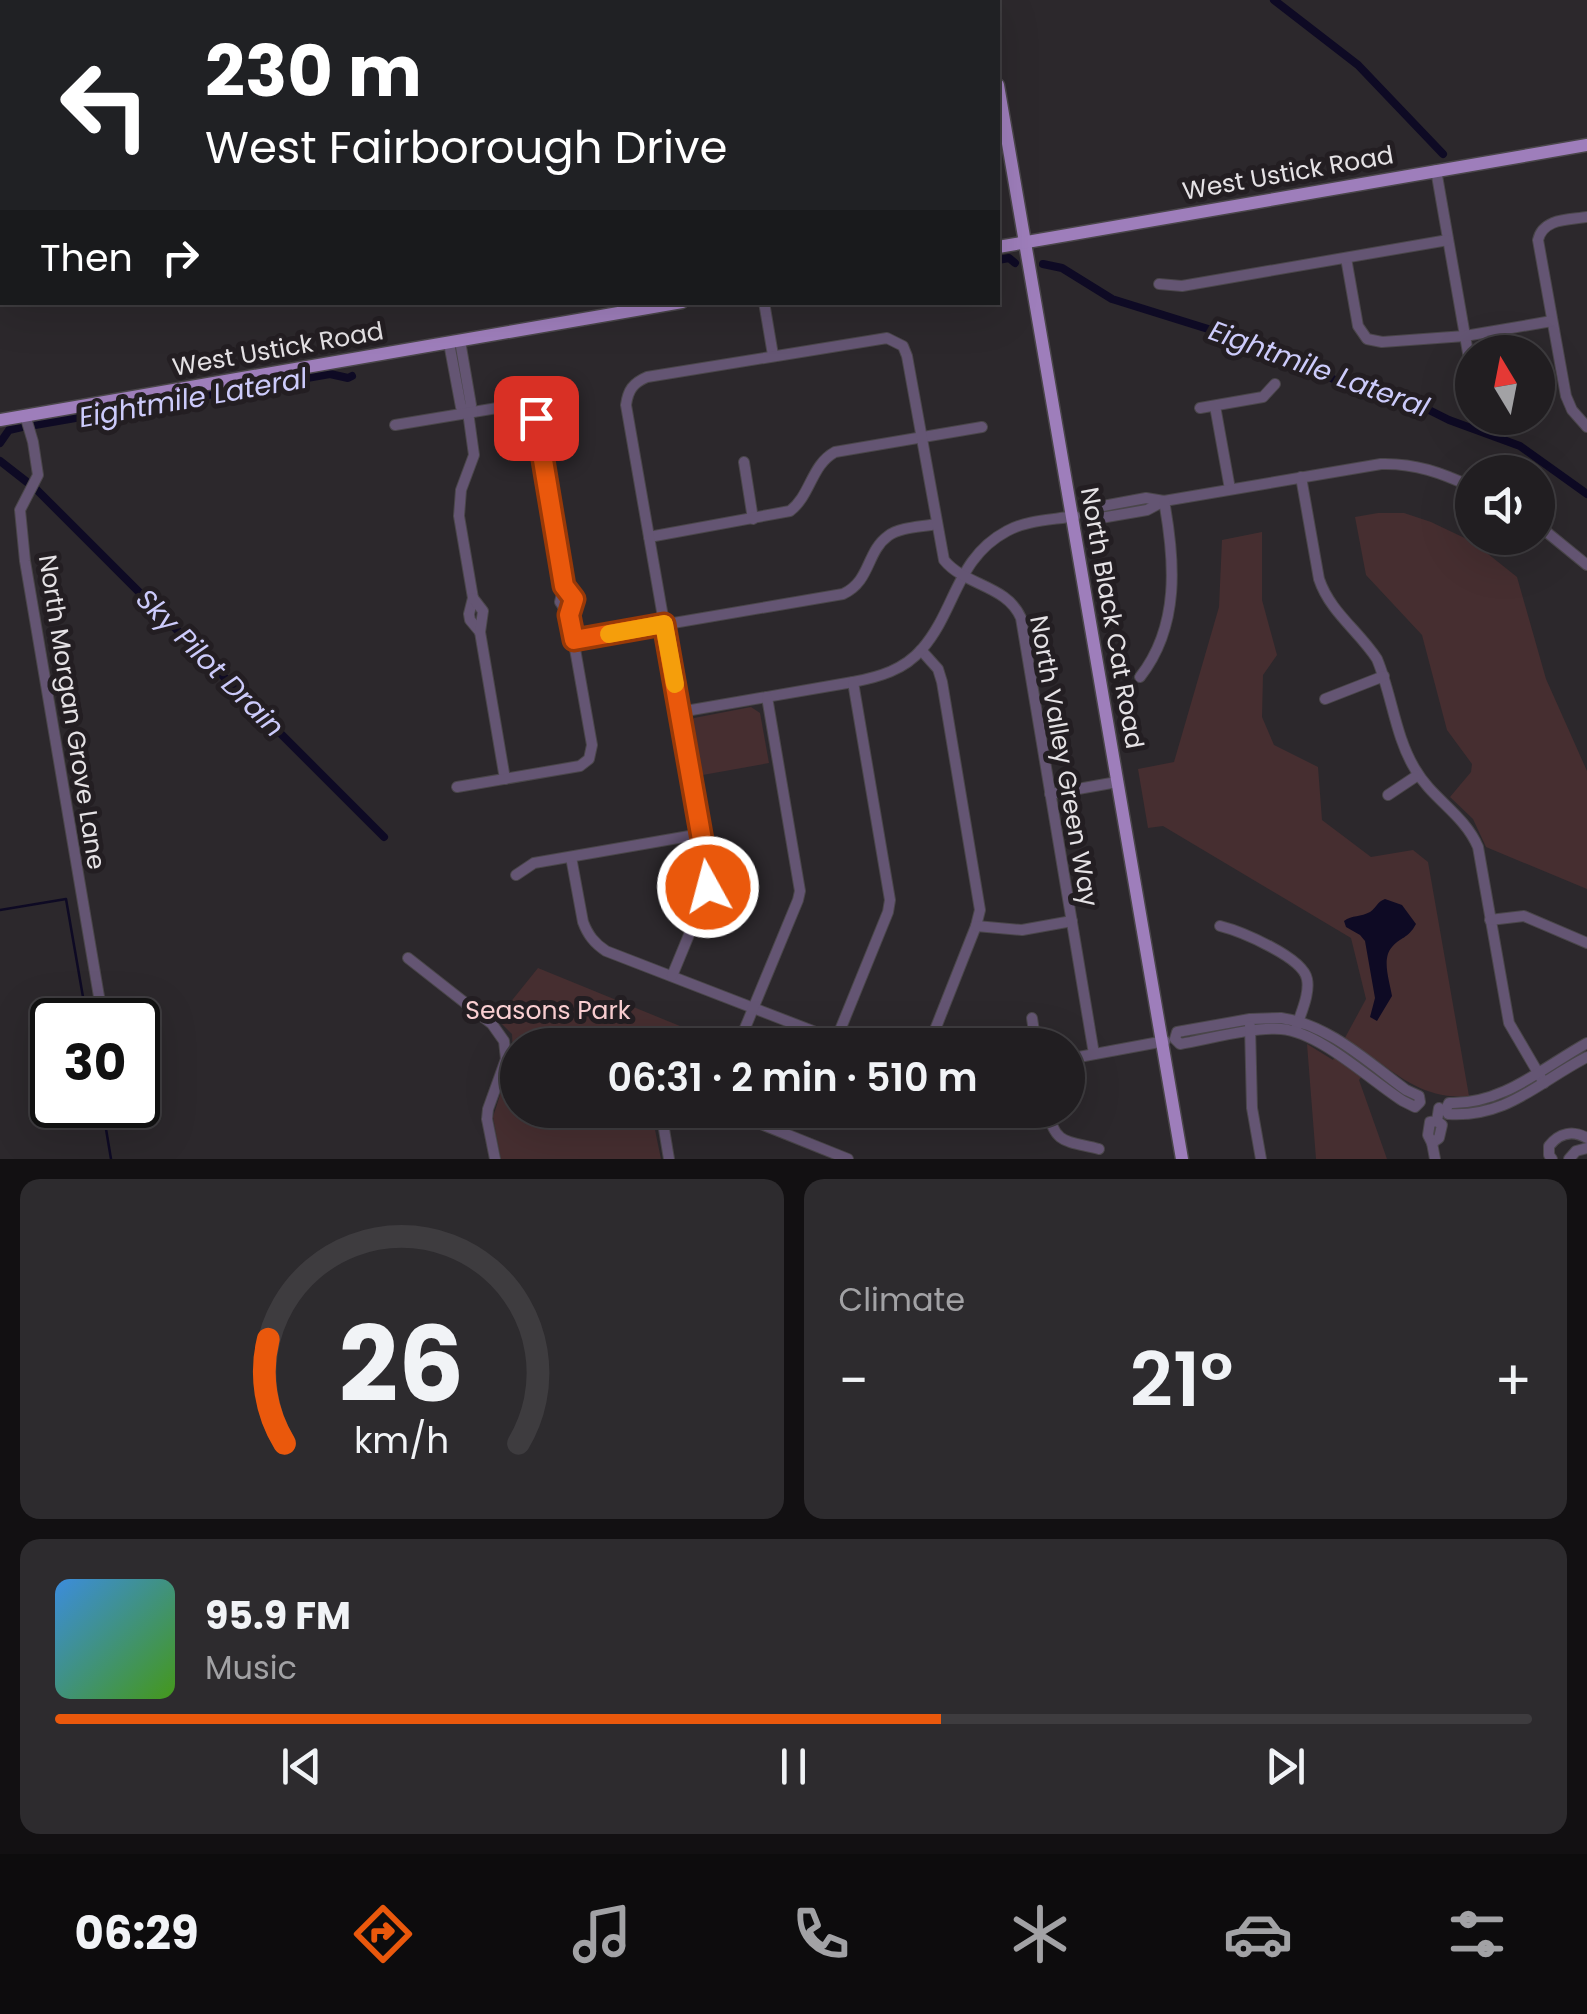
<!DOCTYPE html>
<meta charset="utf-8">
<style>
:root{--surface:#211e21;--page:#2d2b2e;--text:#f1f3f6;--muted:#a2a2a5;--line:#3e3c3f;--accent:#ea580c}
body{margin:0;font-family:Poppins,sans-serif;background:var(--page);color:var(--text);height:100vh;display:flex;flex-direction:column;font-size:38px;white-space:nowrap}
*{box-sizing:border-box;margin:0}
p{font-size:32px;color:var(--muted)}
.icon{flex:none;width:55px;height:55px;fill:none;stroke:currentColor;stroke-width:2;stroke-linecap:round;stroke-linejoin:round}
.map{position:relative;height:1159px;overflow:hidden}
.panel{display:flex;flex-direction:column;gap:20px;padding:20px;background:#121012;flex:1}
.panel>*{flex:none}
.guide{position:absolute;left:0px;top:0px;width:1000px;height:305px;box-shadow:0 10px 40px #0002,0 0 0 2px var(--line);background:#202124;color:#fff;overflow:hidden}
.needle{width:65px;rotate:350deg}
.fabs{position:absolute;left:1455px;top:335px;display:grid;gap:20px}
.fabs a{display:grid;place-items:center;width:100px;height:100px;border-radius:50%;background:var(--surface);box-shadow:0 10px 40px #0002,0 0 0 2px var(--line);font-size:50px}
.speed{position:absolute;left:30px;top:998px;display:flex;gap:20px;font-size:50px;font-weight:700;text-align:center}
.speed>*{display:grid;place-content:center;width:130px;height:130px;border-radius:50%;background:var(--surface);box-shadow:0 10px 40px #0002,0 0 0 2px var(--line);line-height:1}
.speed .limit{border:5px solid #111;border-radius:15px;background:#fff;color:#111}
.pin{position:absolute;display:grid;place-items:center;width:85px;height:85px;color:#fff;margin:-42px;border-radius:20px;box-shadow:0 5px 15px #0006}
.me{position:absolute;width:110px;margin:-55px;rotate:353deg;stroke-linejoin:round;filter:drop-shadow(0 0 8px #0008)}
.turn{display:flex;align-items:center;gap:35px;height:210px;padding:0 40px;font-size:45px}
.turn .icon{width:130px;height:130px;stroke-width:2.5}
.turn b{display:block;font-size:70px;line-height:85px}
.then{display:flex;align-items:center;height:95px;padding:0 40px;background:#0003;gap:20px;font-size:38px}
.big{font-size:75px;font-weight:600;line-height:1.1}
.panel .widget{flex:1;display:flex;flex-direction:column;justify-content:center;gap:15px;min-width:0;padding:0 35px;border-radius:20px;background:var(--page)}
.panel .dial{align-items:center;gap:0}
.dial svg{height:260px;overflow:visible;fill:none;stroke:var(--line);stroke-width:7;stroke-linecap:round;text-anchor:middle}
.dial text{fill:var(--text);stroke:none}
.song{display:flex;align-items:center;gap:30px}
.cover{width:120px;height:120px;border-radius:15px;background:linear-gradient(135deg,hsl(210 70% 55%),hsl(100 70% 35%))}
.played{height:10px;border-radius:5px;background:linear-gradient(90deg,var(--accent) 60%,var(--line) 60%)}
.keys{display:flex;justify-content:space-around;direction:ltr}
.heat{display:flex;justify-content:space-between;align-items:center;font-size:55px;direction:ltr}
.panel .tiles{flex:1;display:grid;gap:20px;grid-template-columns:1fr 1fr}
.widget:last-child{grid-column:span 2}
.trip{position:absolute;left:500px;top:1028px;width:585px;height:100px;border-radius:50px;background:var(--surface);box-shadow:0 10px 40px #0002,0 0 0 2px var(--line);font-weight:600;line-height:100px;text-align:center}
.tab-bar{display:flex;height:160px;justify-content:space-around;align-items:center;background:#0d0c0d;color:var(--muted)}
.tab-bar .icon{width:70px;height:70px}
.tab-bar .current{color:var(--accent)}
.tab-bar b{font-size:45px;color:var(--text)}
.map>svg:first-child{display:block}
</style>
<div class="map">
<svg width="1587" height="1159" viewBox="0 0 1587 1159">
<rect width="100%" height="100%" fill="#2c282c"/>
<g fill="#462e30">
<polygon points="1378,513 1404,513 1431,522 1473,542 1517,577 1546,679 1587,771 1587,889 1486,847 1473,819 1450,797 1471,772 1472,764 1447,730 1422,635 1366,575 1355,517"/>
<path d="M 1262,532 L 1262,600 L 1277,655 L 1263,675 L 1262,717 L 1274,745 L 1318,767 L 1322,820 L 1371,857 L 1413,850 L 1428,862 L 1469,1096 C 1431,1100 1404,1081 1375,1059 L 1359,1080 L 1387,1159 L 1316,1159 L 1307,1044 L 1333,1060 L 1366,999 L 1351,938 L 1163,826 L 1148,828 L 1138,769 L 1174,762 L 1219,607 L 1222,540 Z"/>
<polygon points="751,707 760,713 769,763 697,776 688,726 694,718"/>
<polygon points="538,968 724,1044 518,1045 518,1110 660,1110 654,1125 661,1159 501,1159 493,1117 513,1054 512,1034 497,1019"/>
</g>
<path fill="#0e0a24" d="M 1385,899 L 1402,905 L 1416,924 C 1408,939 1400,937 1392,947 C 1381,959 1390,982 1392,996 L 1377,1021 L 1370,1017 L 1375,998 L 1365,941 L 1360,935 L 1346,927 L 1344,921 C 1352,915 1361,917 1370,912 C 1377,907 1377,902 1385,899 Z"/>
<g fill="none" stroke-linecap="round" stroke-linejoin="round">
<g stroke="#0e0a24" stroke-width="2.5">
<polyline points="0,910 66,899 87,1020"/>
<polyline points="102,1105 111,1159"/>
</g>
<g stroke="#0e0a24" stroke-width="8">
<polyline points="1274,0 1358,65 1443,154"/>
<polyline points="998,260 1009,258 1015,263"/>
<polyline points="1043,264 1062,268 1112,299 1272,349 1335,380 1403,397 1449,420 1520,446 1587,494"/>
<polyline points="35,425 330,374 348,378 352,376"/>
<polyline points="0,443 9,430 22,427"/>
<polyline points="0,461 27,482"/>
<polyline points="36,489 384,837"/>
</g>
<defs>
<g id="minor">
<polyline points="731,0 732,2"/>
<polyline points="821,0 822,2"/>
<polyline points="910,0 910,2"/>
<polyline points="1436,170 1471,370"/>
<path d="M 1587,217 C 1569,220 1543,218 1538,240 L 1566,396 L 1572,410 L 1587,427"/>
<polyline points="1346,258 1358,326 1367,339 1382,342 1465,336 1552,321"/>
<polyline points="1159,284 1182,286 1448,240"/>
<polyline points="764,302 773,355"/>
<polyline points="449,343 461,407 468,412 471,405 460,341"/>
<polyline points="1215,406 1230,489"/>
<polyline points="1200,408 1263,397 1275,384"/>
<polyline points="468,412 474,455 461,490 459,516 473,598 469,614 470,620 480,632"/>
<polyline points="25,415 33,442 38,475 20,510 25,561 103,1020"/>
<path d="M 395,425 L 515,405 C 526,405 530,408 536,417 L 564,586 L 560,602 L 569,615"/>
<polyline points="744,462 753,519"/>
<path d="M 1301,477 L 1319,579 C 1330,612 1359,631 1377,659 C 1392,695 1395,736 1415,769 C 1432,799 1464,814 1478,847 L 1509,1023 L 1544,1083"/>
<path d="M 1164,501 L 1147,510 L 1089,520 L 1086,514 L 1087,509 L 1146,498 L 1164,501 L 1381,464 C 1415,463 1442,473 1472,487"/>
<polyline points="1538,525 1587,565"/>
<path d="M 649,537 L 790,511 C 811,495 811,465 835,452 L 982,427"/>
<polyline points="473,598 483,611 480,632 505,779"/>
<path d="M 574,640 L 843,594 C 871,581 866,552 888,536 C 900,527 921,527 936,524"/>
<polyline points="921,650 938,669 942,682 980,910 976,926 929,1045"/>
<path d="M 1140,677 C 1180,626 1175,561 1164,501"/>
<polyline points="1325,699 1384,676"/>
<path d="M 680,712 L 853,682 C 879,677 904,670 922,649 C 956,610 956,558 1007,531 C 1027,520 1052,520 1075,516"/>
<polyline points="457,787 580,766 589,759 592,745 569,615 574,599 564,586"/>
<polyline points="1050,794 1117,782"/>
<polyline points="1388,795 1418,775"/>
<path d="M 571,857 L 583,922 C 588,935 594,943 606,951 L 849,1045"/>
<polyline points="516,875 534,863 701,834"/>
<polyline points="1490,920 1524,916 1587,943"/>
<polyline points="976,926 1022,930 1072,921"/>
<path d="M 1220,926 C 1240,931 1303,957 1307,979 C 1310,994 1301,1012 1297,1026"/>
<polyline points="408,958 492,1024 504,1041 506,1059 488,1109 487,1119 495,1159"/>
<path d="M 672,976 L 705,896 L 708,875 L 626,405 C 628,390 633,383 647,377 L 887,338 L 903,346 L 907,356 L 944,560 C 965,586 1007,585 1021,618 L 1094,1054"/>
<polyline points="1032,1018 1036,1045"/>
<path d="M 1281,1018 C 1328,1024 1369,1063 1406,1090 L 1419,1096 L 1420,1102 L 1415,1107 L 1403,1101 C 1370,1080 1320,1032 1281,1029 C 1252,1027 1209,1039 1180,1044 L 1175,1039 L 1177,1032 L 1250,1019 Z"/>
<polyline points="1250,1026 1252,1108 1261,1159"/>
<polyline points="836,1040 888,912 890,900 853,682"/>
<path d="M 1587,1043 C 1542,1068 1502,1105 1449,1103 L 1446,1109 L 1448,1114 C 1507,1118 1538,1082 1587,1057"/>
<polyline points="738,1045 798,900 800,891 767,697"/>
<polyline points="1068,1059 1165,1041"/>
<polyline points="118,1105 121,1124"/>
<polyline points="669,1110 664,1129 669,1159"/>
<polyline points="726,1110 848,1159"/>
<path d="M 1048,1110 C 1054,1145 1068,1141 1099,1149"/>
<polyline points="1437,1121 1430,1122 1428,1135 1432,1143 1439,1138 1442,1125 1437,1121 1439,1108"/>
<polyline points="1432,1143 1435,1159"/>
<path d="M 1552,1159 L 1549,1155 L 1549,1146 C 1559,1133 1573,1130 1587,1138"/>
<polyline points="1569,1159 1576,1151 1587,1148"/>
</g>
<g id="major">
<polyline points="982,0 983,2"/>
<polyline points="998,85 1182,1159"/>
<polyline points="998,247 1587,145"/>
<polyline points="0,420 682,302"/>
</g>
</defs>
<use href="#minor" stroke="#4a464a" stroke-width="12"/>
<use href="#major" stroke="#4a464a" stroke-width="15"/>
<use href="#minor" stroke="#645573" stroke-width="10"/>
<use href="#major" stroke="#9e7ebb" stroke-width="12"/>
</g>
<g fill="none" stroke-linecap="round" stroke-linejoin="round">
<defs>
<polyline id="route" points="536,418 564,586 574,599 569,615 574,640 664,624 708,874 708,887"/>
</defs>
<use href="#route" stroke="#983908" stroke-width="25"/>
<use href="#route" stroke="#ea580c" stroke-width="18"/>
<polyline stroke="#f59e0b" stroke-width="18" points="609,634 664,624 675,684"/>
</g>
<g text-anchor="middle" dominant-baseline="central" stroke-width="10" stroke-linejoin="round" paint-order="stroke">
<g font-size="25" fill="#e5e2e5" stroke="#231e22">
<text transform="translate(1288 173) rotate(-10)">West Ustick Road</text>
<text transform="translate(278 349) rotate(-10)">West Ustick Road</text>
<text transform="translate(1112 618) rotate(80)">North Black Cat Road</text>
<text transform="translate(72 712) rotate(81)">North Morgan Grove Lane</text>
<text transform="translate(1064 761) rotate(80)">North Valley Green Way</text>
</g>
<g font-size="25" fill="#facfd2" stroke="#231e22">
<text x="548" y="1010">Seasons Park</text>
</g>
<g font-size="28" font-style="italic" fill="#cccbfb" stroke="#231e22">
<text transform="translate(1319 369) rotate(20)">Eightmile Lateral</text>
<text transform="translate(193 398) rotate(-10)">Eightmile Lateral</text>
<text transform="translate(210 663) rotate(45)">Sky Pilot Drain</text>
</g>
</g>
</svg>
<div class="fabs">
<a><svg class="needle" viewBox="-14 -14 28 28"><path d="M0-13l5 13h-10z" fill="#e53935"/><path d="M0 13l5-13h-10z" fill="#a2a2a5"/></svg></a>
<a><svg class="icon" aria-label="sound" viewBox="0 0 24 24"><path d="M4 9h4l5-4v14l-5-4H4zM17 9q2 3 0 6"/></svg></a>
</div>
<div class="speed"><div class="limit">30</div></div>
<div class="pin" style="left:536px;top:418px;background:#d93025"><svg class="icon" aria-label="arrive" viewBox="0 0 24 24"><path d="M6 21V4h12l-3 4 3 4H6"/></svg></div>
<svg class="me" style="left:708px;top:887px" viewBox="-20 -20 40 40"><circle r="17" fill="#ea580c" stroke="#fff" stroke-width="3"/><path d="M0-11L8 9 0 5-8 9z" fill="#fff"/></svg>
<div class="trip">06:31 · 2 min · 510 m</div>
<div class="guide">
<div class="turn"><svg class="icon" aria-label="left" viewBox="0 0 24 24"><path d="M17 20v-9H6M10 6l-5 5 5 5"/></svg><div><b>230 m</b>West Fairborough Drive</div></div>
<div class="then">Then<svg class="icon" aria-label="right" viewBox="0 0 24 24"><path d="M7 20v-9h11M14 6l5 5-5 5"/></svg></div>
</div>
</div>
<section class="panel">
<div class="tiles">
<div class="widget dial"><svg viewBox="0 0 100 80">
<path d="M14 69A42 42 0 1 1 86 69"/>
<path d="M14 69A42 42 0 0 1 9 37" stroke="#ea580c"/>
<text x="50" y="56" font-size="32" font-weight="700">26</text>
<text x="50" y="72" font-size="11">km/h</text>
</svg></div>
<div class="widget"><p>Climate</p>
<div class="heat"><a>−</a><b class="big">21°</b><a>+</a></div>
</div>
<div class="widget">
<div class="song"><i class="cover"></i><div><b>95.9 FM</b><p>Music</p></div></div>
<div class="played"></div>
<div class="keys"><svg class="icon" aria-label="previous" viewBox="0 0 24 24"><path d="M18 5L8 12l10 7zM5 5v14"/></svg><svg class="icon" aria-label="pause" viewBox="0 0 24 24"><path d="M8 5v14M16 5v14"/></svg><svg class="icon" aria-label="next" viewBox="0 0 24 24"><path d="M6 5l10 7-10 7zM19 5v14"/></svg></div>
</div>
</div>
</section>
<nav class="tab-bar">
<b>06:29</b>
<svg class="icon current" aria-label="directions" viewBox="0 0 24 24"><path d="M12 3l9 9-9 9-9-9zM9 14v-3h6M13 9l2 2-2 2"/></svg>
<svg class="icon" aria-label="music" viewBox="0 0 24 24"><path d="M9 18V5l10-2v13"/><circle cx="6" cy="18" r="3"/><circle cx="16" cy="16" r="3"/></svg>
<svg class="icon" aria-label="phone" viewBox="0 0 24 24"><path d="M5 4h4l2 5-3 2q2 4 5 5l2-3 5 2v4C11 20 4 13 5 4z"/></svg>
<svg class="icon" aria-label="climate" viewBox="0 0 24 24"><path d="M12 3v18M4 7l16 10M4 17L20 7"/></svg>
<svg class="icon" aria-label="car" viewBox="0 0 24 24"><path d="M5 17H2v-5l4-1 3-4h7l3 4 3 1v5h-3M9 17h6M6 11h13"/><circle cx="7" cy="17" r="2"/><circle cx="17" cy="17" r="2"/></svg>
<svg class="icon" aria-label="filters" viewBox="0 0 24 24"><path d="M4 7h16M4 17h16"/><circle cx="9" cy="7" r="2"/><circle cx="15" cy="17" r="2"/></svg>
</nav>
